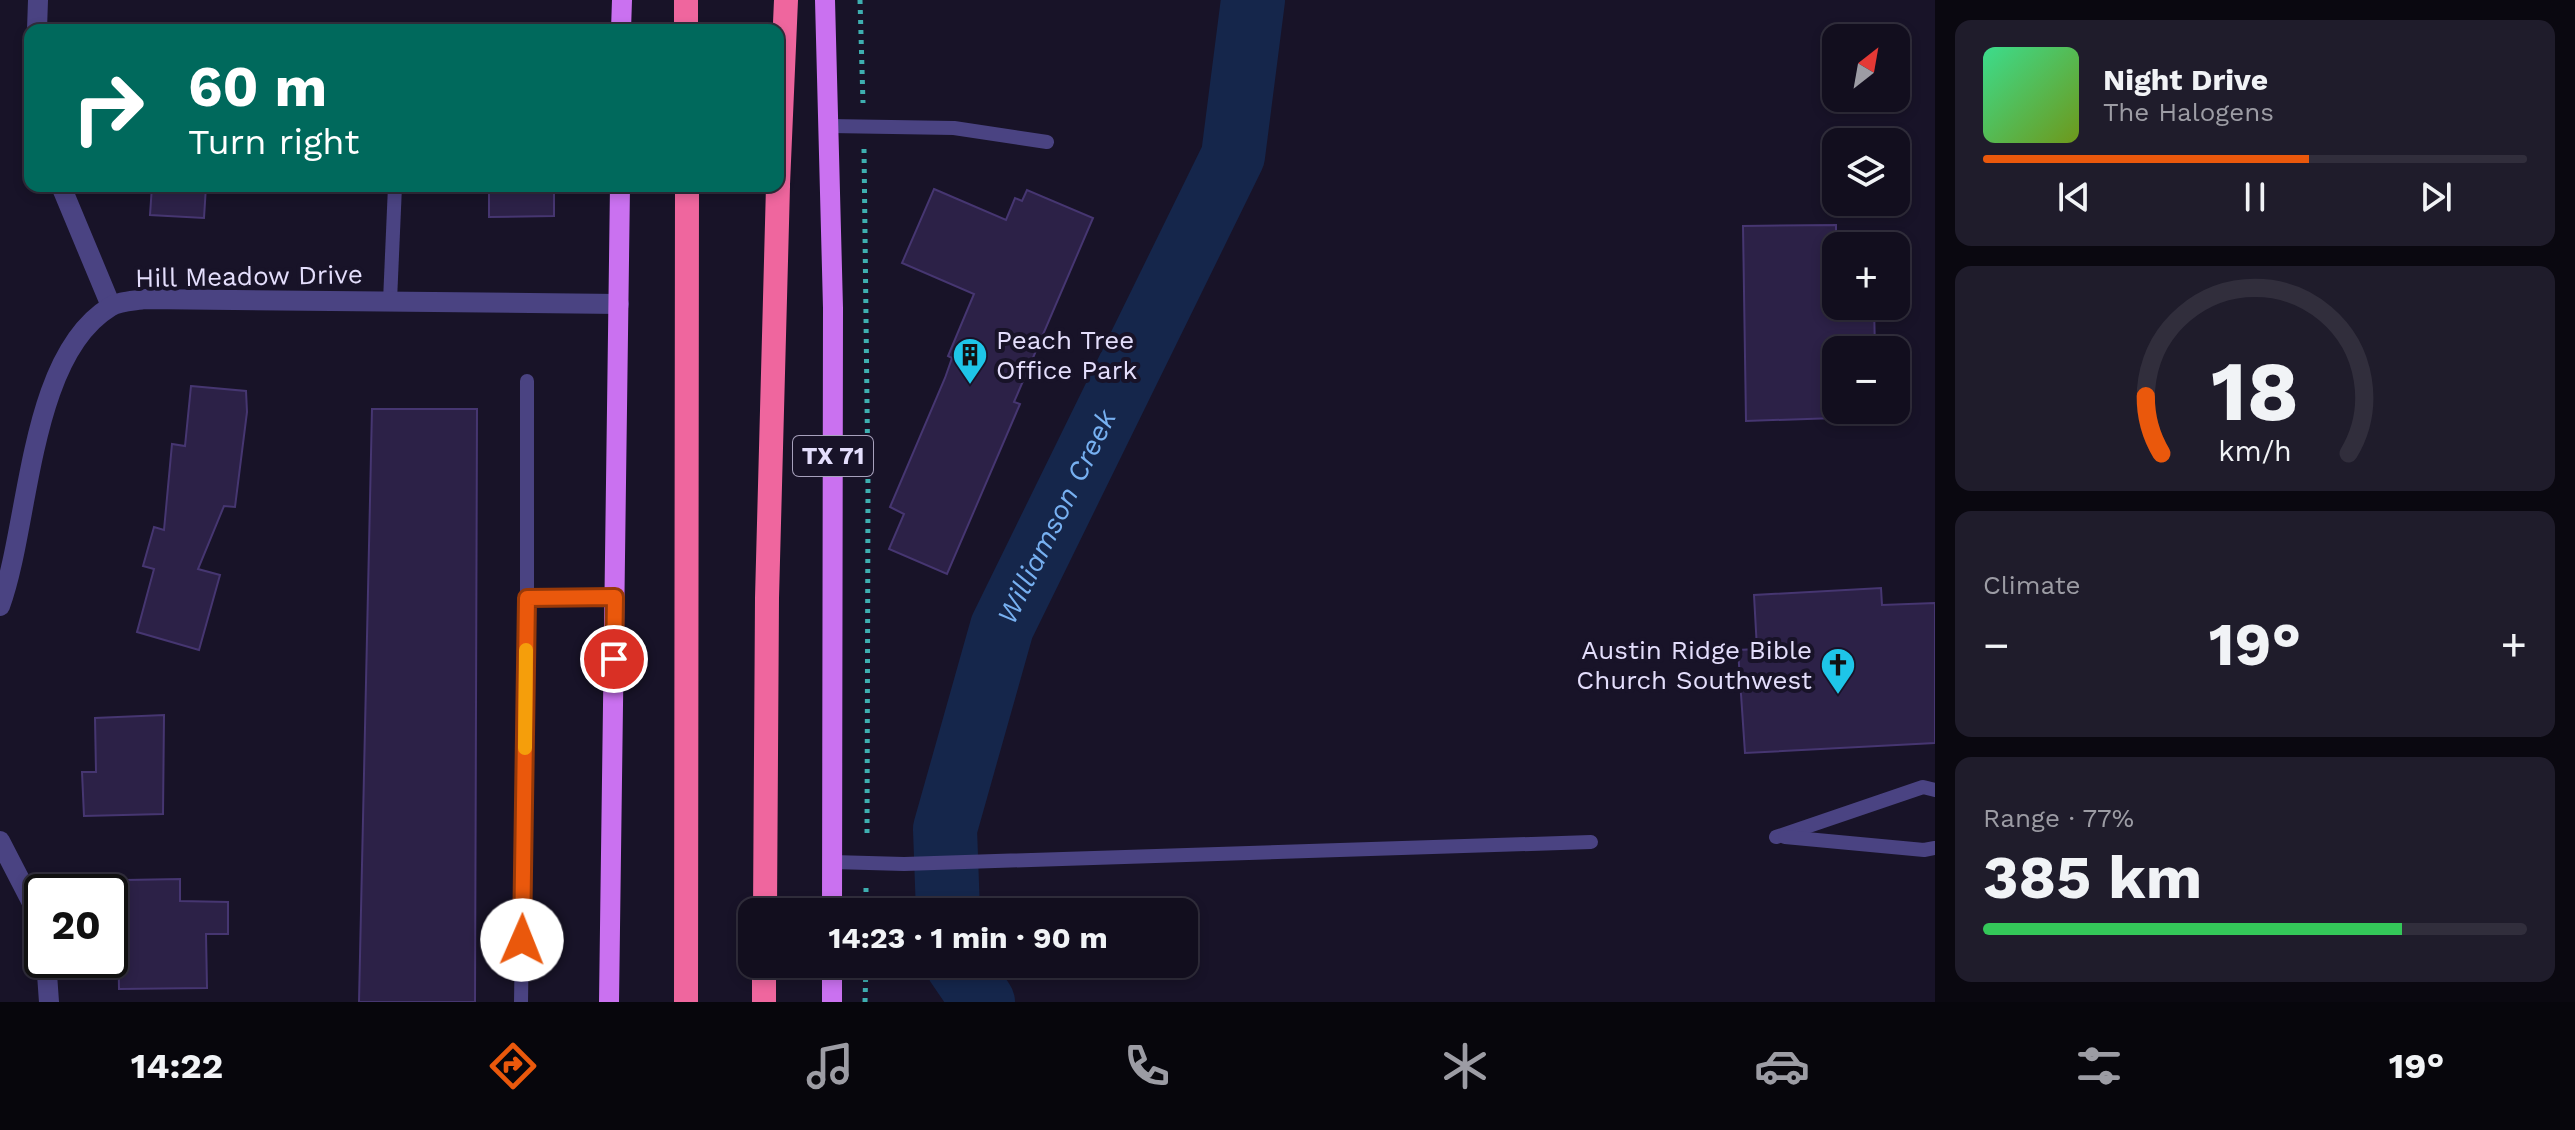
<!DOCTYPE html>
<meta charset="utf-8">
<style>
:root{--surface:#120e1e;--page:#1f1c2b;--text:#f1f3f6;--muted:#9c9ca4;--line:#312e3c;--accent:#ea580c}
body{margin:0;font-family:"Work Sans",sans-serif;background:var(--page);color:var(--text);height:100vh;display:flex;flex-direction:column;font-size:30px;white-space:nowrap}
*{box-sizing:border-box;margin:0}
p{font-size:26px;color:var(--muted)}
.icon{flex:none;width:44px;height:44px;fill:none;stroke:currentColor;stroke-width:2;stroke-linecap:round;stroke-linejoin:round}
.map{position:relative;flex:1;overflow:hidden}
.panel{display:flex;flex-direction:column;gap:20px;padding:20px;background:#0a0810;width:640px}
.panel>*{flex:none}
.top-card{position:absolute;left:24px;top:24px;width:760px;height:168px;border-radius:16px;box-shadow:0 4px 12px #0003,0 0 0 2px var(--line);background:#00695c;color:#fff;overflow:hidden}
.needle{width:52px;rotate:31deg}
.tools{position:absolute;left:1822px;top:24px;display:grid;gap:16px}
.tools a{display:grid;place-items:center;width:88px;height:88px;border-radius:16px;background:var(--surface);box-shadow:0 4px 12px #0003,0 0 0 2px var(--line);font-size:40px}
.speed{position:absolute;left:24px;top:874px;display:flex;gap:16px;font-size:40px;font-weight:700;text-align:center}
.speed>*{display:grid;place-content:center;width:104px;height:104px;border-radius:50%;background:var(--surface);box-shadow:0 4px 12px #0003,0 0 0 2px var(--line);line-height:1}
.speed .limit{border:4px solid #111;border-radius:12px;background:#fff;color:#111}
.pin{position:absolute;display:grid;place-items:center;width:68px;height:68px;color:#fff;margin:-34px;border:4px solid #fff;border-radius:50%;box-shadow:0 2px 8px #0007}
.me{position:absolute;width:88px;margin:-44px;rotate:1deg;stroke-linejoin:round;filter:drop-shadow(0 0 6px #0008)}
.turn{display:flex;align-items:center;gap:28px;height:168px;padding:0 32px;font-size:36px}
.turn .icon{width:104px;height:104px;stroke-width:2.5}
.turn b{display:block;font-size:56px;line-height:68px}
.big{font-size:60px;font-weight:700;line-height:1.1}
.panel .card{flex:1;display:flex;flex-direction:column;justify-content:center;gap:12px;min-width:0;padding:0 28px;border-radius:16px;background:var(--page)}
.panel .dial{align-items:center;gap:0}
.dial svg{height:208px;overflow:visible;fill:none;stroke:var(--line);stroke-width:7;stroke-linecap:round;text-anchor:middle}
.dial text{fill:var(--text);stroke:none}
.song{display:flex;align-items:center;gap:24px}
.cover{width:96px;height:96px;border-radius:12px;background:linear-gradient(135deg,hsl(150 70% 55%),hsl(80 70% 35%))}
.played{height:8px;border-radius:4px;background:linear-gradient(90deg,var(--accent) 60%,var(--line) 60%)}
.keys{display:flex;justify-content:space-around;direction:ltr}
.heat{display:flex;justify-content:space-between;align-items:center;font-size:44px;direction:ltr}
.charge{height:12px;border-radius:6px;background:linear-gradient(90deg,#34c759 77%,var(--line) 0)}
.trip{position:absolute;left:738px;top:898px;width:460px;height:80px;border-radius:16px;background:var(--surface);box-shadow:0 4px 12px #0003,0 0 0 2px var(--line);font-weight:700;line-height:80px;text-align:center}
.tabs{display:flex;height:128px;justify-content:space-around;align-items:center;background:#07060c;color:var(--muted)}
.tabs .icon{width:56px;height:56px}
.tabs .active{color:var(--accent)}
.tabs b{font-size:36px;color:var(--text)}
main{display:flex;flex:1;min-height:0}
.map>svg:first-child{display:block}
</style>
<main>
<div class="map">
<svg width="1935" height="1002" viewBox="0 0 1935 1002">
<rect width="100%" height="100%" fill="#181328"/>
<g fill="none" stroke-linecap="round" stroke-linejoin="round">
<g stroke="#15264b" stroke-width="64">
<path id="s1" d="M 948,912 L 945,829 L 1002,627 L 1233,156 L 1253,0"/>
<polyline points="957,964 983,1002"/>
</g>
</g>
<g fill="#2c2147" stroke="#463671" stroke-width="2">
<polygon points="152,186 206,186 204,218 150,215"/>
<polygon points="489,186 554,186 554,216 489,217"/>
<polygon points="934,189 1006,220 1015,198 1022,201 1027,190 1093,218 1014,402 1020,404 947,574 889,549 904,514 890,507 945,378 952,358 948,356 974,294 902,263"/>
<polygon points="1836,225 1836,306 1874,306 1875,350 1836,350 1836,418 1746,421 1743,226"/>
<polygon points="191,386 246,391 247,412 235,507 224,506 198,569 220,575 199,650 137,632 154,569 143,566 154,527 164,530 172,444 185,446"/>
<polygon points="372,409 477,409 475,1002 359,1002"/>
<polygon points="1881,588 1882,605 1935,603 1935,743 1745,753 1738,650 1757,649 1754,595"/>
<polygon points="164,715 163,814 84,816 82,772 96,772 95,718"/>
<polygon points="180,879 180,901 228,902 228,934 206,934 207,988 119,989 118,930 125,931 125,880"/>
</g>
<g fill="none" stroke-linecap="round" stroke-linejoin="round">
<g stroke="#3eafb0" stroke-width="5" stroke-dasharray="4 6" stroke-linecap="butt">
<polyline points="860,0 863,103"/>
<polyline points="864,149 868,487 867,839"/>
<polyline points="866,912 866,885"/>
<polyline points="865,1002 866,964"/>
</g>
<g stroke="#4a4382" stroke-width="14">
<polyline points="830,126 954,128 1047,142"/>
<polyline points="390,301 395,186"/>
<polyline points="527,598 615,597"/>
<polyline points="1776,837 1923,787 1935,790"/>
<polyline points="1785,837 1924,850 1935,848"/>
<polyline points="833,862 904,864 1591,842"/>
<polyline points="521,1002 527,598 527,381"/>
</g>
<g stroke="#4a4382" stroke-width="20">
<polyline points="37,30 38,0"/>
<polyline points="61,186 111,306"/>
<path d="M 0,606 C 30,525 28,357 110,307 C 119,301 135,301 145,299 L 619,304"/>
<polyline points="0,841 32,903 42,940"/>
<polyline points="46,960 49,1002"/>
</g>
<g stroke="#ca71f0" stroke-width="20">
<polyline points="825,0 833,308 832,912"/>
<polyline points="621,30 622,0"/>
<polyline points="609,1002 620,186"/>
<polyline points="832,1002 832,964"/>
</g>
<g stroke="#ef669e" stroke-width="24">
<polyline points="686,0 686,30"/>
<polyline points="778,184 786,0"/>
<polyline points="765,912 767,598 778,186"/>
<polyline points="686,1002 687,186"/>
<polyline points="764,1002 764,964"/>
</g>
</g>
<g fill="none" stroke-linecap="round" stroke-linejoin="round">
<defs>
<polyline id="route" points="522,940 527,598 615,597 614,659"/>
</defs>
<use href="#route" stroke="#983908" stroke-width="20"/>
<use href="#route" stroke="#ea580c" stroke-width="14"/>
<polyline stroke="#f59e0b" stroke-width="14" points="525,748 526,650"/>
</g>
<defs>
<symbol id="building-pin" viewBox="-11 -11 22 30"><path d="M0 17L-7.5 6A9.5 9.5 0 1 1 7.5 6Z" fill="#1ec5e8" stroke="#181328"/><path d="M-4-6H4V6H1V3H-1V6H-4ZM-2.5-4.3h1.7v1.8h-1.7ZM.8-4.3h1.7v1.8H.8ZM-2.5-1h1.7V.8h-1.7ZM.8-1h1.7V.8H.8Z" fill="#111"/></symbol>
<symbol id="church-pin" viewBox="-11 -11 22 30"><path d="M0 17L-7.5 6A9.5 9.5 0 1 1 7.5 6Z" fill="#1ec5e8" stroke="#181328"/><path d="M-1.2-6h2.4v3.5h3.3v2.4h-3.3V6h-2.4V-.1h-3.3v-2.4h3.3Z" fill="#111"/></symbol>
</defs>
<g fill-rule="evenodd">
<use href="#building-pin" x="950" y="335" width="40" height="54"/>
<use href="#church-pin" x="1818" y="645" width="40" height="54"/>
</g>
<g text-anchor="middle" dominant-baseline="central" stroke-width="8" stroke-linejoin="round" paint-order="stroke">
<rect fill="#181328" stroke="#a7a1bc" stroke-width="2" x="793" y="436" width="80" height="40" rx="6"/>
<g font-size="24" font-weight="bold" fill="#e4defc">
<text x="833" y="456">TX 71</text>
</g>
<g font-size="26" fill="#e4defc" stroke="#181328">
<text transform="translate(249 276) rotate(-1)">Hill Meadow Drive</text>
</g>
<g font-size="26" fill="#e4defc" stroke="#181328" text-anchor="start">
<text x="996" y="340">Peach Tree<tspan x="996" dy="30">Office Park</tspan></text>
<text x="1812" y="650" text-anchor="end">Austin Ridge Bible<tspan x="1812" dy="30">Church Southwest</tspan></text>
</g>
<g font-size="28" font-style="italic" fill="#77b0f1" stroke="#181328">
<text stroke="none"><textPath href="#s1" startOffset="416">Williamson Creek</textPath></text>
</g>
</g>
</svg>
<div class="tools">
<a><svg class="needle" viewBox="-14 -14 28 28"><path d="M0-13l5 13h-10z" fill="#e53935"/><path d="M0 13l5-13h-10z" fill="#9c9ca4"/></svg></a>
<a><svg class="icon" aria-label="layers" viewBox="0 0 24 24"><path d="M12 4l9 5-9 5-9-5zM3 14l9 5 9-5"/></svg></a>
<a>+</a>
<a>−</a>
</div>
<div class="speed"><div class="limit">20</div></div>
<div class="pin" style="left:614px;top:659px;background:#d93025"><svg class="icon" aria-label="arrive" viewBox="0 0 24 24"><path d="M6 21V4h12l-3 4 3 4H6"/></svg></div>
<svg class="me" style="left:522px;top:940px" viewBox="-20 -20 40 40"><circle r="19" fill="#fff"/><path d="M0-13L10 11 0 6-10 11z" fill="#ea580c"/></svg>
<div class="trip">14:23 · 1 min · 90 m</div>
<div class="top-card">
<div class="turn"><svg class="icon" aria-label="right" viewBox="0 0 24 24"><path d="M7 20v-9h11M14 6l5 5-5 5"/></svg><div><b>60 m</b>Turn right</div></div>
</div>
</div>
<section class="panel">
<div class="card">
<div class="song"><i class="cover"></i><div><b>Night Drive</b><p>The Halogens</p></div></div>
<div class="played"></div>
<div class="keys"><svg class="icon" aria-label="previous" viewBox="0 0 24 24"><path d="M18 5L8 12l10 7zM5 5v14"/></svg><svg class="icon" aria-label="pause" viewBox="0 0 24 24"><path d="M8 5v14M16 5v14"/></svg><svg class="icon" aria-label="next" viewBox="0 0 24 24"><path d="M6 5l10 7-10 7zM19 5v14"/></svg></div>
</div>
<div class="card dial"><svg viewBox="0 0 100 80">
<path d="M14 69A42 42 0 1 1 86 69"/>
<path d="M14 69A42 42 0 0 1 8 47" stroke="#ea580c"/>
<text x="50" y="56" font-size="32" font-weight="700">18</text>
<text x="50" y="72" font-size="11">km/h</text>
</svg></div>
<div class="card"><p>Climate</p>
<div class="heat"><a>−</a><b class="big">19°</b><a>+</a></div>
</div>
<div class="card"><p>Range · 77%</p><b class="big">385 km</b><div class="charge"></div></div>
</section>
</main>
<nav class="tabs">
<b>14:22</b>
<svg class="icon active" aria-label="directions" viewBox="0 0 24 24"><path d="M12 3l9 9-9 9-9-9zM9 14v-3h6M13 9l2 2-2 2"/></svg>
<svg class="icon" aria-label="music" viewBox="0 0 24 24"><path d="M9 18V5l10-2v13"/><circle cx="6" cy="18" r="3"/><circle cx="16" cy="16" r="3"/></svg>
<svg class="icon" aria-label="phone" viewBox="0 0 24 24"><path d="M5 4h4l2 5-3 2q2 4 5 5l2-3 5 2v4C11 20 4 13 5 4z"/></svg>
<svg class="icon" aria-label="climate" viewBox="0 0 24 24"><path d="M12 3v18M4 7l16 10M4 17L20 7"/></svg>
<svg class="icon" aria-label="car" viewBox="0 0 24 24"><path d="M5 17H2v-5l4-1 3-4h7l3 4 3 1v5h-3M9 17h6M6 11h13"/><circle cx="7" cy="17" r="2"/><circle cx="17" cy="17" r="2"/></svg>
<svg class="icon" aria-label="filters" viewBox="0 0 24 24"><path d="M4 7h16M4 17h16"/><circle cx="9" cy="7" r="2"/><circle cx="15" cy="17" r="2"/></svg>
<b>19°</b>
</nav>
